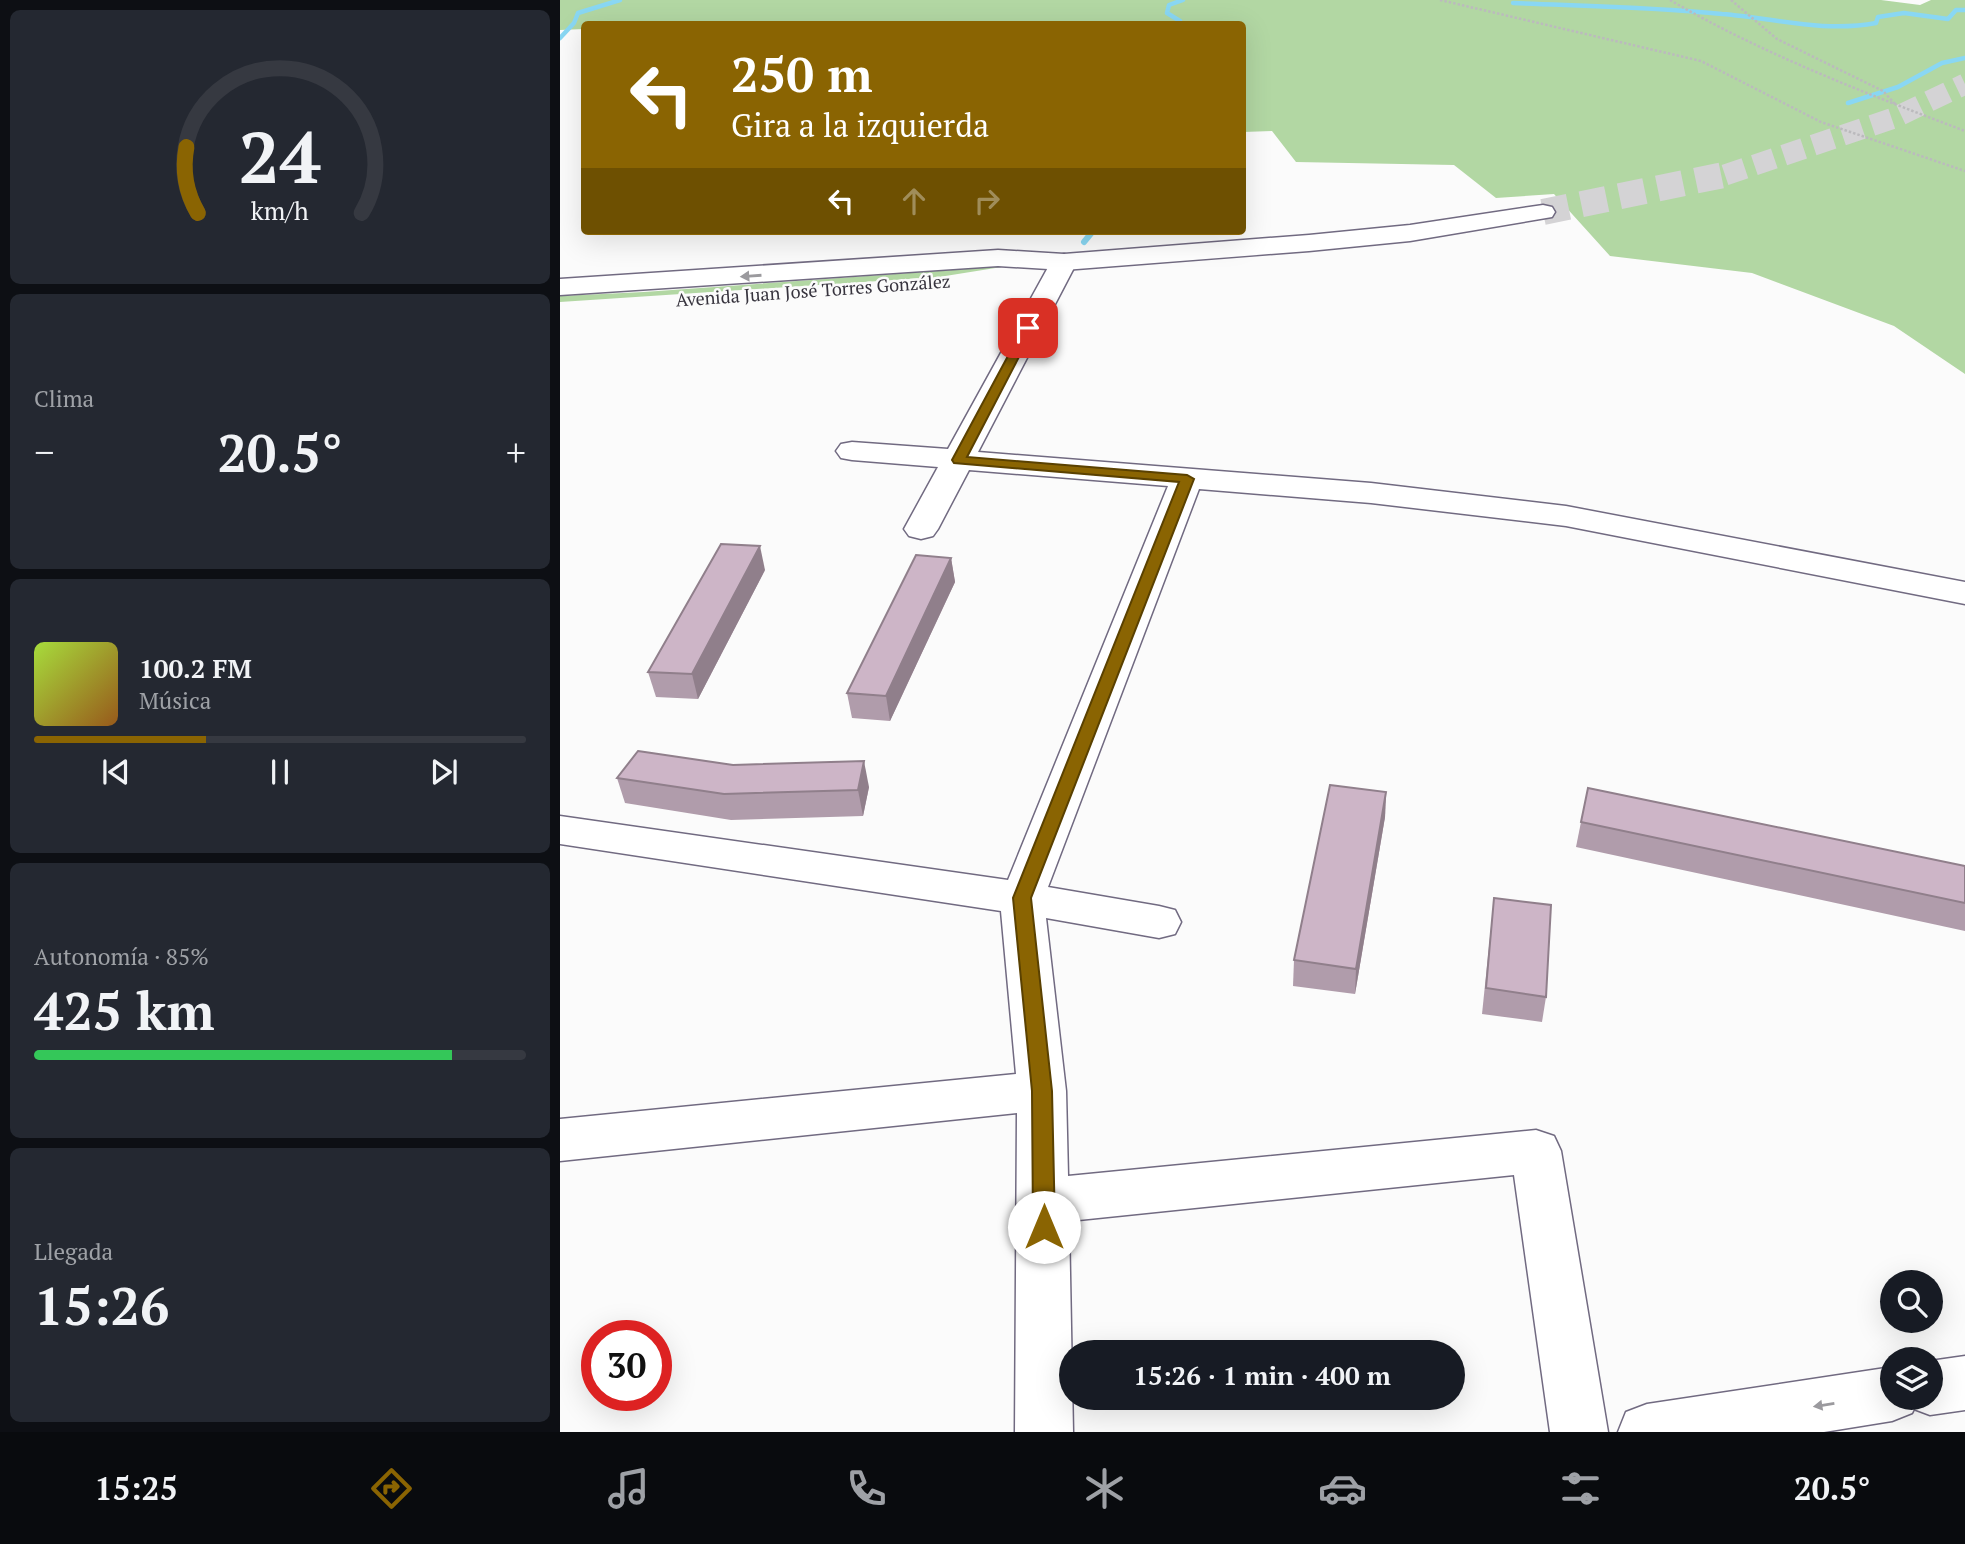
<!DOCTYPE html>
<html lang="es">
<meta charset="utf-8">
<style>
:root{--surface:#171b24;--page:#242831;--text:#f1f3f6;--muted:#9ea1a6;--line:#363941;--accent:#8a6402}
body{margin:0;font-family:"PT Serif",serif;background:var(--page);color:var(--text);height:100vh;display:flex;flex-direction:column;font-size:26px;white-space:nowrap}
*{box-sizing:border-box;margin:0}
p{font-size:23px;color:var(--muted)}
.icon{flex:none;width:38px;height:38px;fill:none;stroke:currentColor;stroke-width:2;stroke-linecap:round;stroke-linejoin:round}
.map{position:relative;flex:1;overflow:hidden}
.details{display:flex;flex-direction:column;gap:10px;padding:10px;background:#0d0f14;width:560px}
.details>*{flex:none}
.hud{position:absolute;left:21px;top:21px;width:665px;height:214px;border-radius:7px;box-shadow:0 7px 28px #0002;background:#8a6402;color:#fff;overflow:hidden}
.controls{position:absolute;left:1320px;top:1270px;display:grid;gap:14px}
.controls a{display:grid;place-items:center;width:63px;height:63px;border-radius:50%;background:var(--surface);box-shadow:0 7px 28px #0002;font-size:35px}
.speed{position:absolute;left:21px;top:1320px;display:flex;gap:14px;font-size:35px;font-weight:700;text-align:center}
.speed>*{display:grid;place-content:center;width:91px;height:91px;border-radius:50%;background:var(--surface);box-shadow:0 7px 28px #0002;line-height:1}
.speed .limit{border:10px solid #d22;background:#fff;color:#111}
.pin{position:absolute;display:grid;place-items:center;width:60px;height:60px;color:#fff;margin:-30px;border-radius:14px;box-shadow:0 4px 10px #0006}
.me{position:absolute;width:77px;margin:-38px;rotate:0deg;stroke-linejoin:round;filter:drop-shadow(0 0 5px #0008)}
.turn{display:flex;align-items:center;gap:24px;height:147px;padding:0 35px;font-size:32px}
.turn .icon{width:91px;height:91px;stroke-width:2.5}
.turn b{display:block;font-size:49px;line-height:60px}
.lanes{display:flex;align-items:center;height:66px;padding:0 35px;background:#0003;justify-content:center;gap:35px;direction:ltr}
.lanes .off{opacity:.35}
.big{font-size:52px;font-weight:600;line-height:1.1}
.details .tile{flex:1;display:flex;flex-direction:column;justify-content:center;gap:10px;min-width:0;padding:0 24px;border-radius:10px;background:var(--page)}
.details .dial{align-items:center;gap:0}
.dial svg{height:182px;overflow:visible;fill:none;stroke:var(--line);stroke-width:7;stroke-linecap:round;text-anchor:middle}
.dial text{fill:var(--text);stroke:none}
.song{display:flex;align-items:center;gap:21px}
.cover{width:84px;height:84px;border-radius:10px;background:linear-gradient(135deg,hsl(80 70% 55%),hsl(30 70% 35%))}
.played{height:7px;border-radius:4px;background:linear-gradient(90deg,var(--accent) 35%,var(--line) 35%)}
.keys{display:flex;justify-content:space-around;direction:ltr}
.heat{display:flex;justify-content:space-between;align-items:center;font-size:38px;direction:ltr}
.charge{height:10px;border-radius:5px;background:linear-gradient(90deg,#34c759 85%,var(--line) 0)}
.trip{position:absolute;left:499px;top:1340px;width:406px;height:70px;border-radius:35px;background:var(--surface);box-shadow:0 7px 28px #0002;font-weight:600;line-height:70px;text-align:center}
.tab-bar{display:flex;height:112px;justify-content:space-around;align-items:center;background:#090b0e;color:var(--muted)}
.tab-bar .icon{width:49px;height:49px}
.tab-bar .selected{color:var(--accent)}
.tab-bar b{font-size:32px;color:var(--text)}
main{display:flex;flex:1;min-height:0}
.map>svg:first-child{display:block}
</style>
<main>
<section class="details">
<div class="tile dial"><svg viewBox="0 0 100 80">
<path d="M14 69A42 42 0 1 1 86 69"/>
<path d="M14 69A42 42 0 0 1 9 40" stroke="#8a6402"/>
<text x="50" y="56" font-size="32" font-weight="700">24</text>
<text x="50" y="72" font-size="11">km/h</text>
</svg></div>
<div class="tile"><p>Clima</p>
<div class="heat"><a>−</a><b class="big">20.5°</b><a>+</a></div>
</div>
<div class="tile">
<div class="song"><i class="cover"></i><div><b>100.2 FM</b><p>Música</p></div></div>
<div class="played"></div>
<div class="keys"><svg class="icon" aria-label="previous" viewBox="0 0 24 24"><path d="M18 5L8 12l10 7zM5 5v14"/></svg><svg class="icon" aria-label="pause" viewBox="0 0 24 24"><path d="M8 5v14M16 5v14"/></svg><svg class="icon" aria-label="next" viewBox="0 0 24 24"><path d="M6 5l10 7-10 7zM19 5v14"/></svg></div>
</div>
<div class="tile"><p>Autonomía · 85%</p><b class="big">425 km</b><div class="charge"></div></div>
<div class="tile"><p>Llegada</p><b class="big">15:26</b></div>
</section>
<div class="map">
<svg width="1405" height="1432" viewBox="0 0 1405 1432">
<rect width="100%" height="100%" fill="#fbfbfb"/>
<g fill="#b2d7a3">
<polygon points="0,0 1321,0 1360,5 1371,0 1405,0 1405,374 1334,326 1192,273 1050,256 994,194 936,198 894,165 736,162 712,131 683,132 682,24 24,24 24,29 0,30"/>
<polygon points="448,266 379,277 0,302 0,296 84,292"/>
</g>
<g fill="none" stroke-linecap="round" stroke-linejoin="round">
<g stroke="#89d7f3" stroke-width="4.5">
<path d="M 953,3 C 1023,6 1093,7 1162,14 C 1214,18 1264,33 1316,23 L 1318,17 L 1344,13 L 1388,19 L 1396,10 L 1405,10"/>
<polyline points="619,24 620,21 607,13 609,5 623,0"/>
<polyline points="0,38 14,23 18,13 60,0"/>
<polyline points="1288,103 1338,87 1382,63 1405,58"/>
</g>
<polyline stroke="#89d7f3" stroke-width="6" points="524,242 533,231"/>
<polyline stroke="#d4d3d5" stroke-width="21" stroke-dasharray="21 10" stroke-linecap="butt" points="1165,175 1334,118 1405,84"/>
<polyline stroke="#d4d3d5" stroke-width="26" stroke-dasharray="26 13" stroke-linecap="butt" points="983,212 1173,173"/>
<defs>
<g id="minor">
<polygon points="504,254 513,256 517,262 418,452 811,483 1006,506 1405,582 1405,604 1006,526 811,503 639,489 488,887 599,906 615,910 621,922 615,934 599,938 486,918 506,1091 508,1176 976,1130 994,1136 1001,1151 1048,1432 990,1432 954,1175 509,1221 513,1432 455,1432 457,1113 0,1161 0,1119 456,1074 441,911 0,844 0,816 448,880 608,486 409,470 378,529 373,536 361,539 349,536 344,529 378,467 292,460 281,458 276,451 281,444 292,442 388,449 491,262 495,256"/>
<polygon points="1405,1356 1405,1410 1370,1415 1354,1409 1352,1413 1332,1421 1264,1432 1058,1432 1066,1412 1087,1404 1332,1367 1332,1398 1370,1398 1370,1361"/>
</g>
<polygon id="major" points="983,205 992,207 995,212 992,217 850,241 749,251 504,270 438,266 0,295 0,279 438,250 504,254 749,235 850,225"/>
</defs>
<use href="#minor" stroke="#716a81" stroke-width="3"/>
<use href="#major" stroke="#716a81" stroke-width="3"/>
<g stroke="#bbbabd" stroke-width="2.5" stroke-dasharray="2.5 2" stroke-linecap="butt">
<polyline points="880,0 1141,61 1261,122 1405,171"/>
<path d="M 1110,0 C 1203,54 1305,93 1405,131"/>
<polyline points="1171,0 1217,39 1323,91 1336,105"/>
</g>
<use href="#minor" fill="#fff" fill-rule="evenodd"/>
<use href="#major" fill="#fff" fill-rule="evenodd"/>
</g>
<g fill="#b09cab">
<polygon points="391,558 395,582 330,721 292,718 287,693"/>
<polygon points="205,570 138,699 96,697 88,672"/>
<polygon points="57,778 309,787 303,816 171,820 65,803"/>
<polygon points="826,792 825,817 795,994 733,986 734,960"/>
<polygon points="1021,822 1405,866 1405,931 1016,847"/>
<polygon points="934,898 986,997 982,1022 922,1014"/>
</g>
<g fill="#907f8b">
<polygon points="200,546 205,570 138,699 132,674"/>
<polygon points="391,558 395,582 330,721 326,696"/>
<polygon points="304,761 309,787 303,816 298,790"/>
<polygon points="826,792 825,817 795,994 796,969"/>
</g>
<g fill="#cdb5c7" stroke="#907f8b" stroke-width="2">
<polygon points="161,544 200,546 132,674 88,672"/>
<polygon points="356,555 391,558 326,696 287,693"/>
<polygon points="78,751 173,765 304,761 298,790 164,794 57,778"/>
<polygon points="770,785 826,792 796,969 734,960"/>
<polygon points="1028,788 1405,866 1405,903 1021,822"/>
<polygon points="934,898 991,905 986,997 926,988"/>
</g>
<defs><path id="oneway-solid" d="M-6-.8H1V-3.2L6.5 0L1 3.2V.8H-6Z" transform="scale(1.75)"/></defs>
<g fill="#9b9a9e">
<use href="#oneway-solid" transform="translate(191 276) rotate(176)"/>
<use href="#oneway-solid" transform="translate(1264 1405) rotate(171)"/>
</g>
<polygon fill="#8a6402" stroke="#5a4101" stroke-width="2" points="468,324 474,328 407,457 627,475 634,479 471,898 492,1091 495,1227 491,1233 484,1236 476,1233 473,1227 472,1091 453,898 619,482 394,463 392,460 463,328"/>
<g text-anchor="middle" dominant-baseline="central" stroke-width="5" stroke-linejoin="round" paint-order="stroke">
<g font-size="18" fill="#37343e" stroke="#fbfbfb">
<text transform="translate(253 290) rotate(-4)">Avenida Juan José Torres González</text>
</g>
</g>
</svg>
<div class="controls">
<a><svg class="icon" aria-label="search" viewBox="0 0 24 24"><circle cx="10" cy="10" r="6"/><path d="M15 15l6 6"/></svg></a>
<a><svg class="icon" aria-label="layers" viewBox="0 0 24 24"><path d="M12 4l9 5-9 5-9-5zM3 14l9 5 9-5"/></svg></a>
</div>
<div class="speed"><div class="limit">30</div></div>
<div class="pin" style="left:468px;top:328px;background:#d93025"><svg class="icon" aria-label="arrive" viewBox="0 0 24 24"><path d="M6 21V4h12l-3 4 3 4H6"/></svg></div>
<svg class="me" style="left:484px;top:1227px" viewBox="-20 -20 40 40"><circle r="19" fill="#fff"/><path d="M0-13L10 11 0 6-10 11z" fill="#8a6402"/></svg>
<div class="trip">15:26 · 1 min · 400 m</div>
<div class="hud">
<div class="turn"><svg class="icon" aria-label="left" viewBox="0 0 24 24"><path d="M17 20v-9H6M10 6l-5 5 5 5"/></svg><div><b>250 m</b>Gira a la izquierda</div></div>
<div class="lanes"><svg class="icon" aria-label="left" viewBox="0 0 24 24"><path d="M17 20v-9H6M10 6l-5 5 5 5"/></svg><svg class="icon off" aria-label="ahead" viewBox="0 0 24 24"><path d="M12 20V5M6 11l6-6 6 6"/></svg><svg class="icon off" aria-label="right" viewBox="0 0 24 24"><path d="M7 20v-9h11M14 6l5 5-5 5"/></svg></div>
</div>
</div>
</main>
<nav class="tab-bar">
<b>15:25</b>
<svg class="icon selected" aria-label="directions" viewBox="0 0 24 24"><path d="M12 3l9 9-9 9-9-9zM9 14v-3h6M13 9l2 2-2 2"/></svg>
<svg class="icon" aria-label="music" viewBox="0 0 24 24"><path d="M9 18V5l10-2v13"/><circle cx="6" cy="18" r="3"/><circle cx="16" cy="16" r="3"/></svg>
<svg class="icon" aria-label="phone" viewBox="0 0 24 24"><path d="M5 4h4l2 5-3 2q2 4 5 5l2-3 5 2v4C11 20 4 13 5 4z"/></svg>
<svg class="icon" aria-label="climate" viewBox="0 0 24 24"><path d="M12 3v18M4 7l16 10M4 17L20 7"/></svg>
<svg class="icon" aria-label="car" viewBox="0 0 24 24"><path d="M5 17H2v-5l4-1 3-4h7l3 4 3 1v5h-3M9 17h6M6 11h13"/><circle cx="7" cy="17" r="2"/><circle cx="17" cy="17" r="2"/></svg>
<svg class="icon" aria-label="filters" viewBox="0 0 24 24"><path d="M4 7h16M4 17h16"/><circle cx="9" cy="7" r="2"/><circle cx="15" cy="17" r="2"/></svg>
<b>20.5°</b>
</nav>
